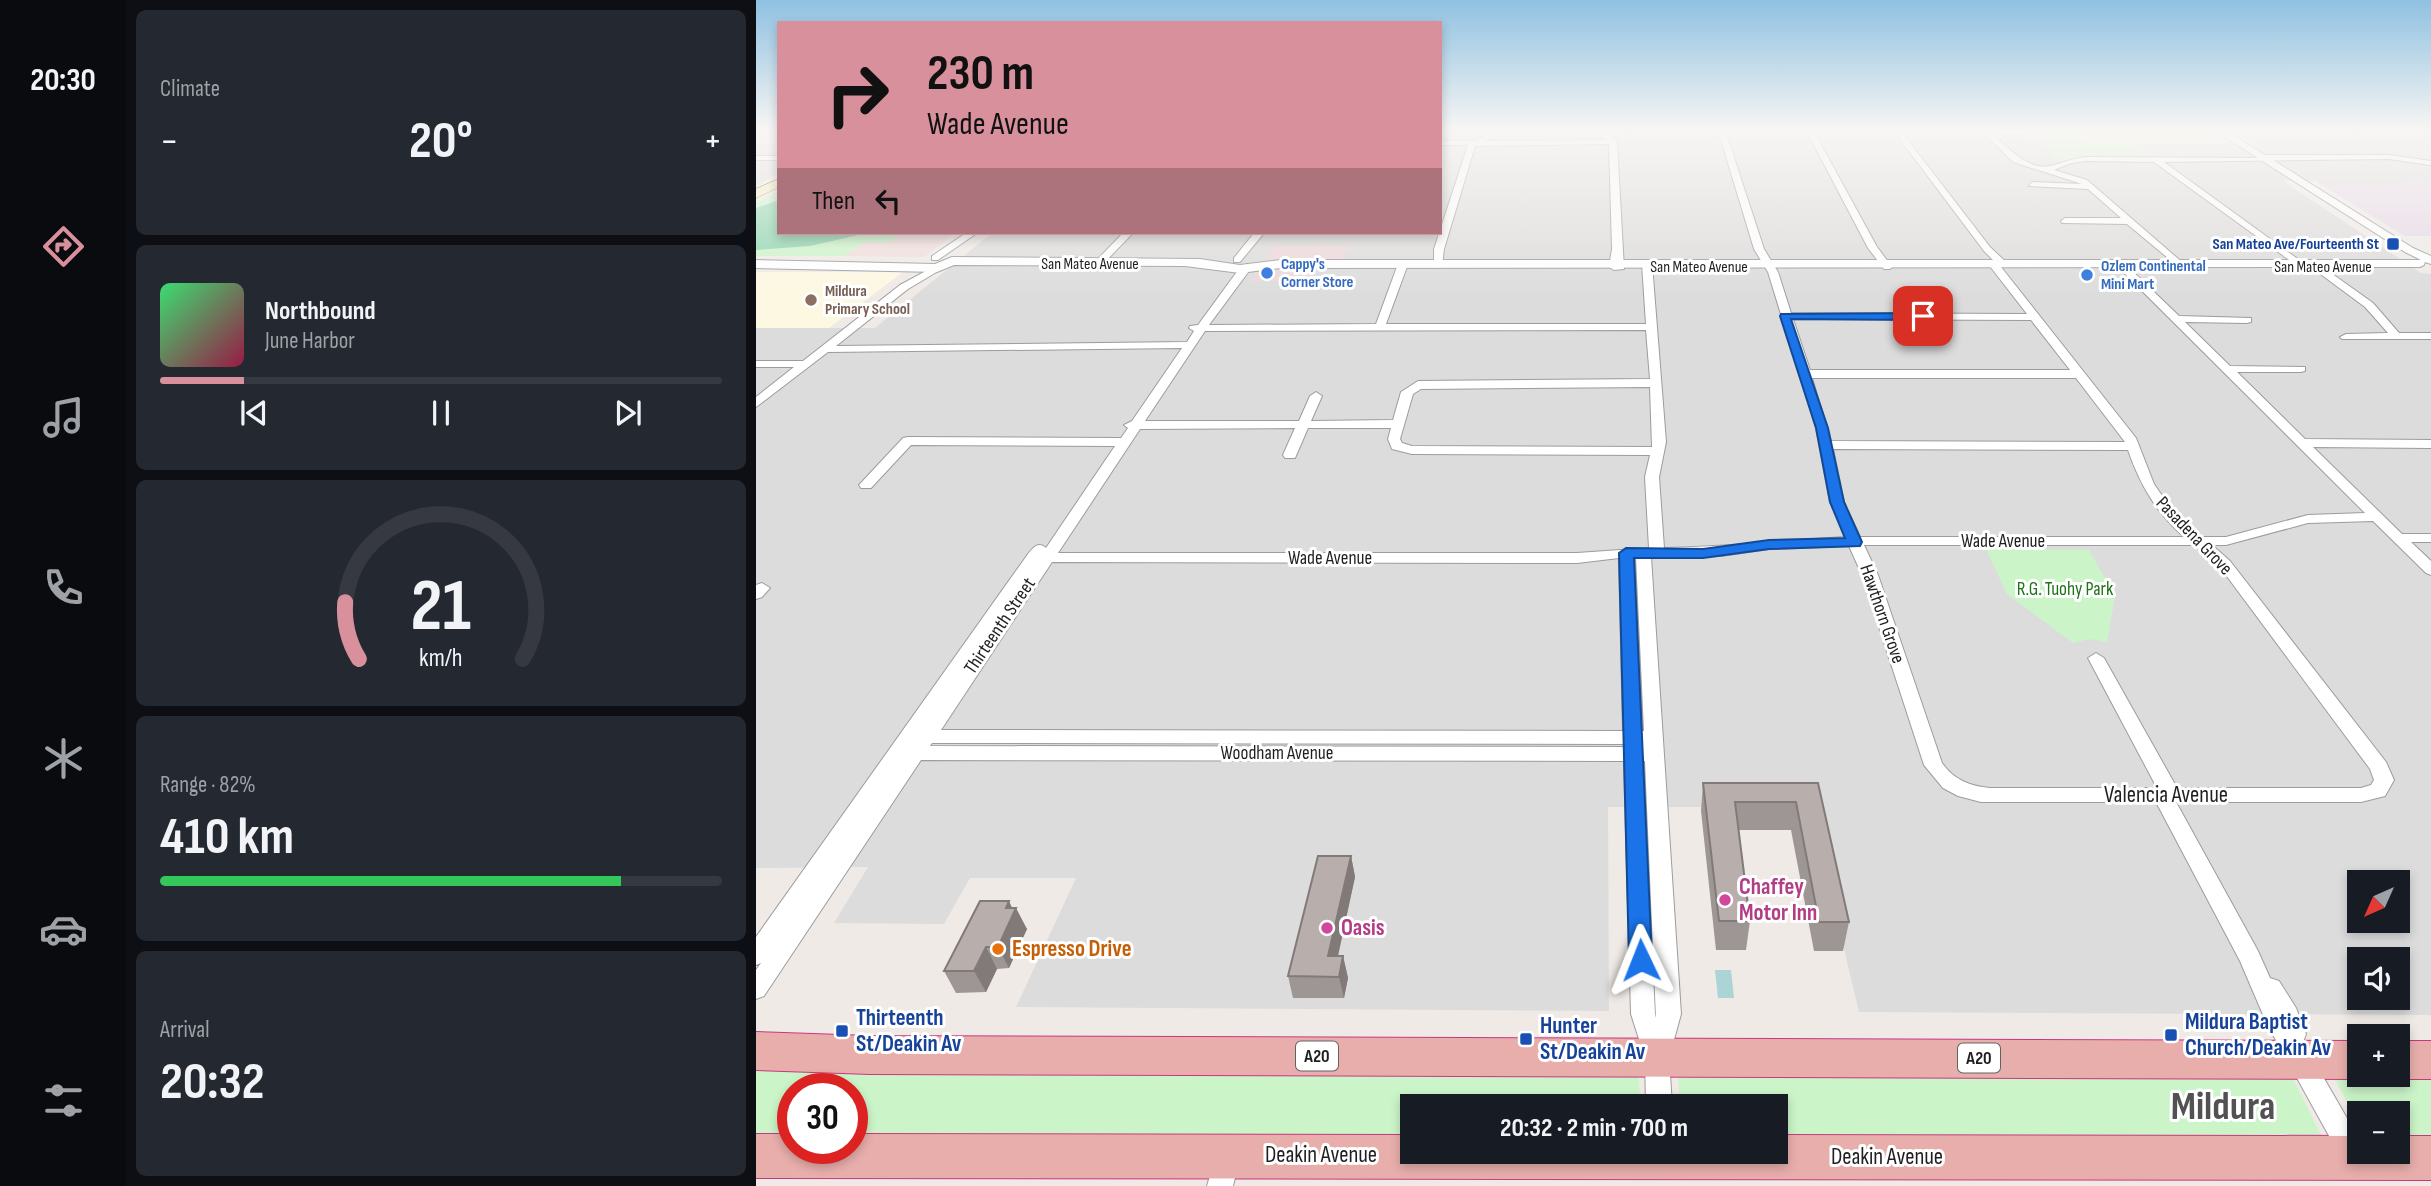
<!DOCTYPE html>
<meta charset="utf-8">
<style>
:root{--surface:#171b24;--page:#242831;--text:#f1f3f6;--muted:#9ea1a6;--line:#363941;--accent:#d7909c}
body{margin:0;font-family:"Sofia Sans Condensed",sans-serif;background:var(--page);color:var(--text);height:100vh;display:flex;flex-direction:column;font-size:26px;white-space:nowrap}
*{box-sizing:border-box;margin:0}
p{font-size:23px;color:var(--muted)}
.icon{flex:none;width:38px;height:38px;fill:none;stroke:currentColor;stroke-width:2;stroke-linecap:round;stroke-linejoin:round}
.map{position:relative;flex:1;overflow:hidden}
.panel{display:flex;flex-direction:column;gap:10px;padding:10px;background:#0d0f14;width:630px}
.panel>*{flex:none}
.top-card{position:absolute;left:21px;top:21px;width:665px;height:214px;border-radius:0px;box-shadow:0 4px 10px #0003;background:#d7909c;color:#111;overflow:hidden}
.needle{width:46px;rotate:225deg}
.buttons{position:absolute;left:1591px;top:870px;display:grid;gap:14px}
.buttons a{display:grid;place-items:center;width:63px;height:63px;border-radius:0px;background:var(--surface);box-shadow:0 4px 10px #0003;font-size:35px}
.speed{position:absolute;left:21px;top:1073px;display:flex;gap:14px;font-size:35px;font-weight:700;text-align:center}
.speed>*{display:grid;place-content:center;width:91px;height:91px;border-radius:50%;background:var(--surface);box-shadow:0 4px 10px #0003;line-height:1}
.speed .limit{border:10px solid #d22;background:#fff;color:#111}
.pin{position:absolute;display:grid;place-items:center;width:60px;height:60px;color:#fff;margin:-30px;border-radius:14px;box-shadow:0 4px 10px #0006}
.me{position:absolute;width:77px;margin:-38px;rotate:358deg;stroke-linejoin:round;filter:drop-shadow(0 0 5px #0008)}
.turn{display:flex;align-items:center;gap:24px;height:147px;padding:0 35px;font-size:32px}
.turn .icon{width:91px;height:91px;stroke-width:2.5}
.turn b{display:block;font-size:49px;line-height:60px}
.then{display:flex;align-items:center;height:66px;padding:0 35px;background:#0003;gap:14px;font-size:26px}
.big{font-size:52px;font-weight:700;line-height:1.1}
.panel .tile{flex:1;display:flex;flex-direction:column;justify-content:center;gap:10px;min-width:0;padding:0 24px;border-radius:10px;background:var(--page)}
.panel .dial{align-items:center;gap:0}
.dial svg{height:182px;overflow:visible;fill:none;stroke:var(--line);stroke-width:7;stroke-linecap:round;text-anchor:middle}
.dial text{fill:var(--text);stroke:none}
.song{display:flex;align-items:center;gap:21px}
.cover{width:84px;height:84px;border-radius:10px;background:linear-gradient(135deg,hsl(140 70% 55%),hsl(340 70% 35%))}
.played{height:7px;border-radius:4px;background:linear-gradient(90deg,var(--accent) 15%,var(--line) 15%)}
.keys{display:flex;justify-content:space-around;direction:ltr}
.heat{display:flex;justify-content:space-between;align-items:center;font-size:38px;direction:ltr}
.charge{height:10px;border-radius:5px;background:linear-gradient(90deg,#34c759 82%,var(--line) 0)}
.trip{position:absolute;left:644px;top:1094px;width:388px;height:70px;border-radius:0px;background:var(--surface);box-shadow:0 4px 10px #0003;font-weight:700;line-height:70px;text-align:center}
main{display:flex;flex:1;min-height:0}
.tabs{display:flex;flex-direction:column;width:126px;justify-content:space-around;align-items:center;background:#090b0e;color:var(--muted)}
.tabs .icon{width:49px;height:49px}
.tabs .current{color:var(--accent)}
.tabs b{font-size:32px;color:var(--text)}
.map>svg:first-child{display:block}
</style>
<main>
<nav class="tabs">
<b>20:30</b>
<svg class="icon current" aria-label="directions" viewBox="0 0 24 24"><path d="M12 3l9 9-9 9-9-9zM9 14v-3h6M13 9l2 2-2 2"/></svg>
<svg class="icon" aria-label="music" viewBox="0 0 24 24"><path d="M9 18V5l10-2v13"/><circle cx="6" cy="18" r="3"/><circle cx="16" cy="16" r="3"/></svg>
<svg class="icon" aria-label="phone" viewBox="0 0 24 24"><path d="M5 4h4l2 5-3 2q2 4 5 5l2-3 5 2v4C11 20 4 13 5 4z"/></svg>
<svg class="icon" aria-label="climate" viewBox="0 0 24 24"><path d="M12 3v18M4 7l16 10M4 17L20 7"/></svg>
<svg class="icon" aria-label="car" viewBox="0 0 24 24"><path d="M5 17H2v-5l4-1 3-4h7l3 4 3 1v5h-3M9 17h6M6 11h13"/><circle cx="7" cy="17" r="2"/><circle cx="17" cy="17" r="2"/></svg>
<svg class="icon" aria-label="filters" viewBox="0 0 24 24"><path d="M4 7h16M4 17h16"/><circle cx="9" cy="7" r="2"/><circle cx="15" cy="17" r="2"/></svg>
</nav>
<section class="panel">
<div class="tile"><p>Climate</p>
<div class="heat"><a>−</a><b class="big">20°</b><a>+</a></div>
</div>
<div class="tile">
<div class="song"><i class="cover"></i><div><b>Northbound</b><p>June Harbor</p></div></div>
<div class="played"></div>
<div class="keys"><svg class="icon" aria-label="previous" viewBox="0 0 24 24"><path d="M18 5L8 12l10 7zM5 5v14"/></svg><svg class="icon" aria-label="pause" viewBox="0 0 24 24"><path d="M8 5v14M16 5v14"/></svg><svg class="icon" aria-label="next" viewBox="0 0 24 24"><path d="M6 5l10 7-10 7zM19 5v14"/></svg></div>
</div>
<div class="tile dial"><svg viewBox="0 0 100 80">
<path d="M14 69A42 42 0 1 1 86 69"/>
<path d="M14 69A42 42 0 0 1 8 44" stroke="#d7909c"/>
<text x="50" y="56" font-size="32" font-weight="700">21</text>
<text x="50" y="72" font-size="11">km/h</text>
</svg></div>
<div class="tile"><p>Range · 82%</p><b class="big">410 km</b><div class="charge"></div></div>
<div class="tile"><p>Arrival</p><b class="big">20:32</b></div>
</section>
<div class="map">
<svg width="1675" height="1186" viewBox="0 0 1675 1186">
<rect width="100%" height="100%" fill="#efeae6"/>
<g fill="#dddcdc" fill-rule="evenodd">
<path d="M 684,130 L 1315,130 L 1318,133 L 1272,136 L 1288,145 L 1303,161 L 1319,158 L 1394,156 L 1382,144 L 1498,144 L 1476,130 L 1675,130 L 1675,181 L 1527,181 L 1665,273 L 1675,274 L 1675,1015 L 1103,1012 L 1054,807 L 852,807 L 853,1011 L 260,1007 L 320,878 L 214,878 L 188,924 L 78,923 L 112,867 L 0,868 L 0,328 L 119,328 L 236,233 L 684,233 ZM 1603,882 L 1642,882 L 1642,920 L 1603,920 ZM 1603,959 L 1642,959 L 1642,998 L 1603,998 Z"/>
<polygon points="0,143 23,143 23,173 0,185"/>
</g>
<polygon fill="#edd7da" points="518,246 593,246 585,261 563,261 552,281 495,281"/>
<polygon fill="#e7d9e6" points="1557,180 1675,181 1675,236 1649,236"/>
<g fill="#fcf8e2">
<polygon points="1315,130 1446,130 1468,144 1332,144"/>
<polygon points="0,272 147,272 73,328 0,328"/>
</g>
<polygon fill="#efdddb" points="146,233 199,233 168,257 89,256 109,242 133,242"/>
<g fill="#cbf4c8">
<polygon points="1292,133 1318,133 1332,144 1382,144 1395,157 1328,157 1302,161 1288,145 1270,135 1285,136"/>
<polygon points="23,191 23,233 146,233 133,242 109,242 88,256 0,256 0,203"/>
<polygon points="1230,549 1333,550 1359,596 1351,642 1333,639 1317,643 1251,594"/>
<polygon points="0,1066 883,1076 884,1106 656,1106 656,1141 96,1139 96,1088 37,1088 37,1139 0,1139"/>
<polygon points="1642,1071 1675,1071 1675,1145 1642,1144 1642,1113 1603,1113 1603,1124 1578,1078 1603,1074 1642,1074"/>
<polygon points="922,1076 1537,1078 1567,1139 1020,1143 1020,1106 924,1106"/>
</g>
<polygon fill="#8dd5ae" points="23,200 23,233 111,233 54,246 0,250 0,208"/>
<polygon fill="#dbdbdb" points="1561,180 1642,180 1653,187 1571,186"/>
<polygon fill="#abd4d7" points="959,970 975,970 978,998 962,998"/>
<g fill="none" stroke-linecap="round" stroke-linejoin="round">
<defs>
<g id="minor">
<polygon points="738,130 747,130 730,141 850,140 839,130 850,133 882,130 855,137 861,142 868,269 858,270 853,267 856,249 853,144 719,146 688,249 686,266 678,268 678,249 712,145 684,145 684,141 719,141"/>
<path d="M 962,130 L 969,130 L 1008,249 L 1022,272 L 1035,313 L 1271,314 L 1233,265 L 1240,263 L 1228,251 L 1137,130 L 1144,130 L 1234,247 L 1251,263 L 1251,267 L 1245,267 L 1380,438 L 1398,484 L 1409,500 L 1423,517 L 1446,537 L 1470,537 L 1552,515 L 1609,513 L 1362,267 L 1362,263 L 1368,263 L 1423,316 L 1495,318 L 1495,322 L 1491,323 L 1429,322 L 1474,366 L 1549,367 L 1549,371 L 1545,372 L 1481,372 L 1549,439 L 1675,440 L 1675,448 L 1557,447 L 1646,534 L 1675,534 L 1675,542 L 1655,542 L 1675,561 L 1675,575 L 1670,573 L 1617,521 L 1552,523 L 1470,545 L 1456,545 L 1474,561 L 1630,762 L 1638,780 L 1629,796 L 1605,802 L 1420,802 L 1502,951 L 1514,978 L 1523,981 L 1540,1008 L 1550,1034 L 1547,1042 L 1603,1139 L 1603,1152 L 1609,1152 L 1610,1154 L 1606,1163 L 1597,1167 L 1588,1163 L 1511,1024 L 1484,961 L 1400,802 L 1225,802 L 1202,796 L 1187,788 L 1168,765 L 1106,575 L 1093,546 L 1013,549 L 965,556 L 895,557 L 925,1014 L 913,1058 L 916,1106 L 890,1106 L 889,1058 L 875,1014 L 868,761 L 165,760 L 8,996 L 0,999 L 0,970 L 5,963 L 0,965 L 0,937 L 272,554 C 277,548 282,541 290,548 L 359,446 L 155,445 L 115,488 L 105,488 L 103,485 L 147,438 L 152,437 L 365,438 L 372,428 L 368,425 L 376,421 L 426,348 L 72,352 L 0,407 L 0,397 L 38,367 L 0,367 L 0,361 L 47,361 L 144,285 L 181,265 L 184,266 L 184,270 L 152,289 L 80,346 L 431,342 L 438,331 L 433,328 L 434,326 L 442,325 L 480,273 L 491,264 L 496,267 L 453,325 L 620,324 L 642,264 L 647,261 L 652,264 L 630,324 L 890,324 L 886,264 L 891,261 L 896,264 L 910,442 L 903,477 L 908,548 C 969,547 1029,540 1090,537 L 1074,502 L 1060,428 L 1012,272 L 998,249 ZM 1037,319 L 1275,320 L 1314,370 L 1054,370 ZM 890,330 L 894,379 L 662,381 L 645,392 L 637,420 L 555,421 L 566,396 L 560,392 L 554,396 L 543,421 L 389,421 L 449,331 ZM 1056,378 L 1320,378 L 1369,442 L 1075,441 ZM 894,387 L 896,447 L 656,446 L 646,443 L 644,439 L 657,394 L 665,389 ZM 539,428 L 527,455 L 529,458 L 539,458 L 552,428 L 635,428 L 632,439 L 636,449 L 656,454 L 894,455 L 889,477 L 893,548 L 821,553 L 302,553 L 384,429 ZM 1077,449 L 1372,450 C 1384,485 1400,512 1428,537 L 1104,537 L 1088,502 ZM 1108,545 L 1439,545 L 1464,567 L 1614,769 L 1618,780 L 1615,785 L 1605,788 L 1421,788 L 1348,658 L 1340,653 L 1332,658 L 1401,788 L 1234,788 C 1214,786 1198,780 1186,763 L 1122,575 ZM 878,557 L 880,557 L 888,731 L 886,731 ZM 863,558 L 867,731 L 185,730 L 296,562 L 821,563 ZM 176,743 L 868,744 L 868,747 L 174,746 ZM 887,761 L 889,761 L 900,1018 L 899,1014 Z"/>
<polygon points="1050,130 1057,130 1121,247 1136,267 1134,269 1128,269 1112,248"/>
<path d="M 1225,130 L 1281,130 L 1278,134 L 1238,135 C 1251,147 1273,171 1294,166 C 1307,163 1317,158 1331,157 L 1500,158 L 1503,155 L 1633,155 L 1675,161 L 1675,165 L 1633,159 L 1408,162 L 1550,265 L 1552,267 L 1547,270 L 1398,162 L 1331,161 L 1315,163 L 1298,170 L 1331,180 L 1427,263 L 1427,267 L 1424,268 L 1371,224 L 1306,223 L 1305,221 L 1309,218 L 1365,218 L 1332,189 L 1273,186 L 1276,182 L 1326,184 L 1257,162 Z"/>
<polygon points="1556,130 1601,130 1603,132 1599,134"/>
<rect x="0" y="156" width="23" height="4"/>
<polygon points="210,233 221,233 182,260 176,260 176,256"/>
<polygon points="367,233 377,233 345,266 339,266 339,262"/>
<polygon points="498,233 508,233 484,262 478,262 478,258"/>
<polygon points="1555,263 1561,263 1617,303 1643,333 1675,333 1675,339 1586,339 1584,337 1590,334 1632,333 1609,307 1555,267"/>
<polygon points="6,583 14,588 6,597 0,599 0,585"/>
<polygon points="471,1144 480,1148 484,1157 477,1186 451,1186 462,1148"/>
</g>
<polygon id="tertiary" points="1458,130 1469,130 1657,248 1675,256 1675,264 1669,262 1668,265 1664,267 525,268 484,273 429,266 198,265 181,272 0,268 0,260 179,264 196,257 444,259 484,265 525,260 1665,260 1649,252"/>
<polygon id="secondary" points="23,179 23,187 0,198 0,189"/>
<g id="trunk">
<polygon points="0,1032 114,1036 1603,1041 1603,1074 1615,1074 1603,1079 114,1074 0,1070"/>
<polygon points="1642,1041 1675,1041 1675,1079 1642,1079 1630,1074 1642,1074"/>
<polygon points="0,1134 37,1134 37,1148 96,1148 96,1134 656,1135 656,1152 1020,1152 1020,1135 1603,1136 1603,1152 1642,1152 1642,1136 1675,1136 1675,1180 0,1178"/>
</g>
</defs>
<use href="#minor" stroke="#9c9c9c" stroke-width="2"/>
<use href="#tertiary" stroke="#9c9c9c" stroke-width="2"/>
<use href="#secondary" stroke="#6b6611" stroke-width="1"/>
<use href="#trunk" stroke="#c83880" stroke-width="2"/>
<use href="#minor" fill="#fff" fill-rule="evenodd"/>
<use href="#tertiary" fill="#fff" fill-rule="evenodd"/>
<use href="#secondary" fill="#f3edc0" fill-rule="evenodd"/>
<use href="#trunk" fill="#e8aeac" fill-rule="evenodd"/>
</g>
<g fill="#9e9694">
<polygon points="947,783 1062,783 1093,922 1087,951 1058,951 1035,830 983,830 994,921 990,950 960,950 945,811"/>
<polygon points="595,856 599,877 582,956 587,956 592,978 588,998 537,998 532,976"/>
<polygon points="256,908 271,929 253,968 241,969 230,992 200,993 188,971"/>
</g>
<g fill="#817a78">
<polygon points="595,856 599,877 577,978 572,956"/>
<polygon points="253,901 258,912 260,908 271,929 253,968 242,947 250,908"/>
<polygon points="230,947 241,969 230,992 218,971"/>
<polygon points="587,956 592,978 588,998 583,977"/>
</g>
<g fill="#b8afac" stroke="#817a78" stroke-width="2">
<polygon points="947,783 1062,783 1093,922 1063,922 1040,802 979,802 994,921 963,921"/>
<polygon points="562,856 595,856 572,956 587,956 583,977 532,976"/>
<polygon points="224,901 253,901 250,908 260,908 242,947 230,947 218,971 188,971"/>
</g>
<linearGradient id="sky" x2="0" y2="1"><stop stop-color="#8fc1e1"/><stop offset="0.44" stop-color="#f8f6f4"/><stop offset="1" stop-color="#f8f6f4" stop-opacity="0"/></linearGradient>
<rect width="1675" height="296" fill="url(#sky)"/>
<polygon fill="#1a73e8" stroke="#114b97" stroke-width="2" points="1025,314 1167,313 1173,316 1167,320 1035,319 1072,428 1088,502 1106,542 1104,546 1013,549 947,558 878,558 896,960 893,967 885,970 877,967 873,960 863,553 870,548 947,549 1013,540 1089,538 1074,502 1060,428 1024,316"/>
<g fill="#1a4fb4" stroke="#fff" stroke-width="2.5">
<rect x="1630" y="237" width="14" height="14" rx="3.5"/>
<rect x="79" y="1024" width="14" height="14" rx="3.5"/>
<rect x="1408" y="1028" width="14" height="14" rx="3.5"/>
<rect x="763" y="1032" width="14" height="14" rx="3.5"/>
</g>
<g fill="#3f7fe0" stroke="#fff" stroke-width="2.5">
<circle cx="511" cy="273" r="7"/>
<circle cx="1331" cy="275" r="7"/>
</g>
<circle fill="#8d6e63" stroke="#fff" stroke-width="2.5" cx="55" cy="300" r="7"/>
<g fill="#d1479c" stroke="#fff" stroke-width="2.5">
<circle cx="969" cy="900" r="7"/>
<circle cx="571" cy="928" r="7"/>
</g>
<circle fill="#e8710a" stroke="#fff" stroke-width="2.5" cx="242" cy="949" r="7"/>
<g text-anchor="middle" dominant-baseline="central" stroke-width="6" stroke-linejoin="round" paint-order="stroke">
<g font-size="16" font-weight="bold" fill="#164399" stroke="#fff" text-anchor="end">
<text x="1623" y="244">San Mateo Ave/Fourteenth St</text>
</g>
<g font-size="16" fill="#1f1f1f" stroke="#fff">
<text x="334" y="264">San Mateo Avenue</text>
<text x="943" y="267">San Mateo Avenue</text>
<text x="1567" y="267">San Mateo Avenue</text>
</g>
<g font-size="16" font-weight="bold" fill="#366cbe" stroke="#fff" text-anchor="start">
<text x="525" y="264">Cappy's<tspan x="525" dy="18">Corner Store</tspan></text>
<text x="1345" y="266">Ozlem Continental<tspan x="1345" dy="18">Mini Mart</tspan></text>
</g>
<g font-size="16" font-weight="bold" fill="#785e54" stroke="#fff" text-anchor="start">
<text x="69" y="291">Mildura<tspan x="69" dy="18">Primary School</tspan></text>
</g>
<g fill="#fff" stroke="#626262" stroke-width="2">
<rect x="540" y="1041.5" width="42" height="29" rx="5"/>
<rect x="1202" y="1043.5" width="42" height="29" rx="5"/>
</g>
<g font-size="18" font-weight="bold" fill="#1f1f1f">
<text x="561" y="1056">A20</text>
<text x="1223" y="1058">A20</text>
</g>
<g font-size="19" fill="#1f1f1f" stroke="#fff">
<text transform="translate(1438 536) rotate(46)">Pasadena Grove</text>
<text x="1247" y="541">Wade Avenue</text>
<text x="574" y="558">Wade Avenue</text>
<text transform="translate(1126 614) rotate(71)">Hawthorn Grove</text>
<text transform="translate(244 626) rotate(-56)">Thirteenth Street</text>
<text x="521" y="753">Woodham Avenue</text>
</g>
<g font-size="19" fill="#1e7218" stroke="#fff">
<text x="1309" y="589">R.G. Tuohy Park</text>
</g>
<g font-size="23" fill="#1f1f1f" stroke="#fff">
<text x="1410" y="795">Valencia Avenue</text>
<text x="565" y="1155">Deakin Avenue</text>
<text x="1131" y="1157">Deakin Avenue</text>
</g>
<g font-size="23" font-weight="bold" fill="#b23c85" stroke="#fff" text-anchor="start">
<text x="983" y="887">Chaffey<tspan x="983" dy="26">Motor Inn</tspan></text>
<text x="585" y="928">Oasis</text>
</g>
<g font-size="23" font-weight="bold" fill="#c56008" stroke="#fff" text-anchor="start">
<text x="256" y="949">Espresso Drive</text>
</g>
<g font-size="23" font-weight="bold" fill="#164399" stroke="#fff" text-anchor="start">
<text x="100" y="1018">Thirteenth<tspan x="100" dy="26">St/Deakin Av</tspan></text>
<text x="1429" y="1022">Mildura Baptist<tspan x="1429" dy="26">Church/Deakin Av</tspan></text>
<text x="784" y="1026">Hunter<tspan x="784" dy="26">St/Deakin Av</tspan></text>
</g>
<g font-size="40" font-weight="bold" fill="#525252" stroke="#fff">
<text x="1467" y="1107">Mildura</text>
</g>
</g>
</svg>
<div class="buttons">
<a><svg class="needle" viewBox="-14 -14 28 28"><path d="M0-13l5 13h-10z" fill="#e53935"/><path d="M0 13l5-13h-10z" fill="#9ea1a6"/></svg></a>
<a><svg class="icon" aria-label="sound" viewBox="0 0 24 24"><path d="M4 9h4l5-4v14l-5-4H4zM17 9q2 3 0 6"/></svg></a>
<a>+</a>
<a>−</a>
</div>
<div class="speed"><div class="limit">30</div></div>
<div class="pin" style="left:1167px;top:316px;background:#d93025"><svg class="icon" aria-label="arrive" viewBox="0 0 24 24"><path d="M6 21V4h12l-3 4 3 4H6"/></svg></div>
<svg class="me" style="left:885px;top:960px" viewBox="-20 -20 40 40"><path d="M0-17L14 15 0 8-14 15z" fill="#1a73e8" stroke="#fff" stroke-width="4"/></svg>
<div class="trip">20:32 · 2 min · 700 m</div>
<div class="top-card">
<div class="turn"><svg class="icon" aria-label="right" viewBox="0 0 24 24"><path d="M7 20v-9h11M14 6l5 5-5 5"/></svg><div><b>230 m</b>Wade Avenue</div></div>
<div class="then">Then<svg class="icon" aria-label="left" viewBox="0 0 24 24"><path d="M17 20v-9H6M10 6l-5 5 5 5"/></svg></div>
</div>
</div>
</main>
